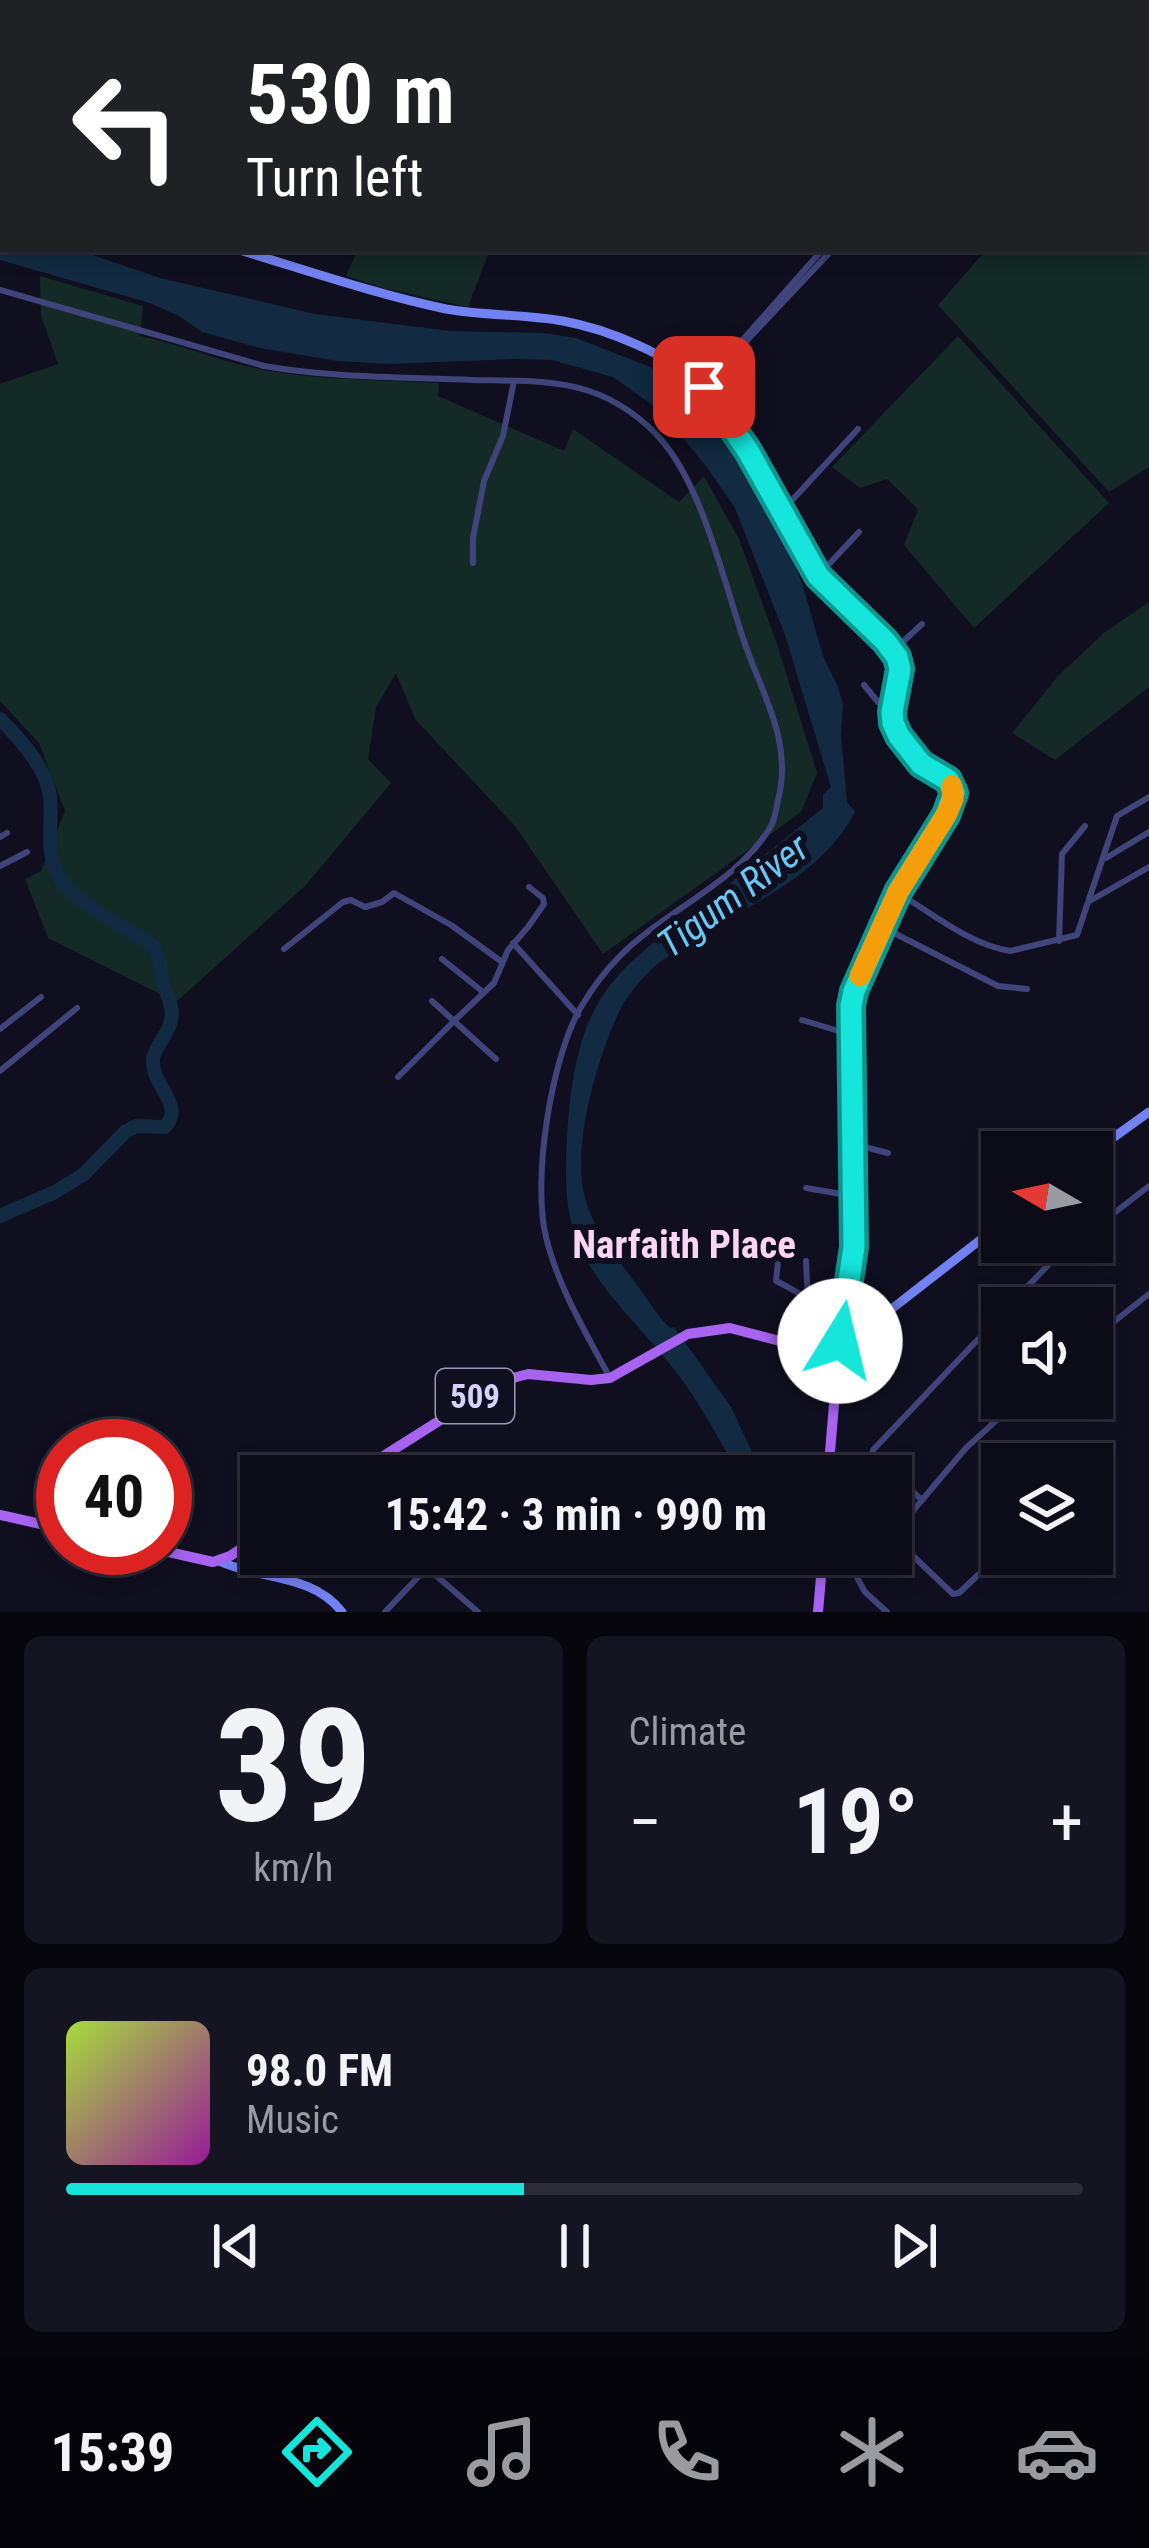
<!DOCTYPE html>
<meta charset="utf-8">
<style>
:root{--surface:#0c0b18;--page:#151421;--text:#f1f3f6;--muted:#9a9ba2;--line:#2c2b37;--accent:#15e5db}
body{margin:0;font-family:"Roboto Condensed",sans-serif;background:var(--page);color:var(--text);height:100vh;display:flex;flex-direction:column;font-size:45px;white-space:nowrap}
*{box-sizing:border-box;margin:0}
p{font-size:39px;color:var(--muted)}
.icon{flex:none;width:66px;height:66px;fill:none;stroke:currentColor;stroke-width:2;stroke-linecap:round;stroke-linejoin:round}
.map{position:relative;height:1612px;overflow:hidden}
.side{display:flex;flex-direction:column;gap:24px;padding:24px;background:#07060d;flex:1}
.side>*{flex:none}
.hud{position:absolute;left:0px;top:0px;width:1149px;height:252px;box-shadow:0 6px 18px #0003,0 0 0 3px var(--line);background:#202124;color:#fff;overflow:hidden}
.needle{width:78px;rotate:279deg}
.controls{position:absolute;left:981px;top:1131px;display:grid;gap:24px}
.controls a{display:grid;place-items:center;width:132px;height:132px;border-radius:0px;background:var(--surface);box-shadow:0 6px 18px #0003,0 0 0 3px var(--line);font-size:60px}
.speed{position:absolute;left:36px;top:1419px;display:flex;gap:24px;font-size:60px;font-weight:700;text-align:center}
.speed>*{display:grid;place-content:center;width:156px;height:156px;border-radius:50%;background:var(--surface);box-shadow:0 6px 18px #0003,0 0 0 3px var(--line);line-height:1}
.speed .limit{border:18px solid #d22;background:#fff;color:#111}
.pin{position:absolute;display:grid;place-items:center;width:102px;height:102px;color:#fff;margin:-51px;border-radius:24px;box-shadow:0 6px 18px #0006}
.me{position:absolute;width:132px;margin:-66px;rotate:9deg;stroke-linejoin:round;filter:drop-shadow(0 0 9px #0008)}
.turn{display:flex;align-items:center;gap:42px;height:252px;padding:0 48px;font-size:54px}
.turn .icon{width:156px;height:156px;stroke-width:2.5}
.turn b{display:block;font-size:84px;line-height:102px}
.big{font-size:90px;font-weight:700;line-height:1.1}
.side .widget{flex:1;display:flex;flex-direction:column;justify-content:center;gap:18px;min-width:0;padding:0 42px;border-radius:18px;background:var(--page)}
.side .dial{align-items:center;gap:0}
.dial b{font-size:156px;line-height:1}
.song{display:flex;align-items:center;gap:36px}
.cover{width:144px;height:144px;border-radius:18px;background:linear-gradient(135deg,hsl(80 70% 55%),hsl(300 70% 35%))}
.played{height:12px;border-radius:6px;background:linear-gradient(90deg,var(--accent) 45%,var(--line) 45%)}
.keys{display:flex;justify-content:space-around;direction:ltr}
.heat{display:flex;justify-content:space-between;align-items:center;font-size:66px;direction:ltr}
.side .tiles{flex:1;display:grid;gap:24px;grid-template-columns:1fr 1fr}
.widget:last-child{grid-column:span 2}
.trip{position:absolute;left:240px;top:1455px;width:672px;height:120px;border-radius:0px;background:var(--surface);box-shadow:0 6px 18px #0003,0 0 0 3px var(--line);font-weight:700;line-height:120px;text-align:center}
.menu{display:flex;height:192px;justify-content:space-around;align-items:center;background:#05040a;color:var(--muted)}
.menu .icon{width:84px;height:84px}
.menu .selected{color:var(--accent)}
.menu b{font-size:54px;color:var(--text)}
.map>svg:first-child{display:block}
</style>
<div class="map">
<svg width="1149" height="1612" viewBox="0 0 1149 1612">
<rect width="100%" height="100%" fill="#100f20"/>
<g fill="#132a26">
<polygon points="1146,149 1149,150 1149,467 1109,492 938,305 987,249 1146,249"/>
<polygon points="358,249 490,249 468,307 383,288 346,276"/>
<path d="M 40,276 L 143,306 L 140,336 C 183,345 224,363 268,371 C 324,380 382,380 439,383 L 438,396 L 564,451 L 573,429 L 679,502 L 704,476 L 739,539 L 777,644 L 817,773 L 801,812 L 603,954 L 515,826 L 415,719 L 396,673 L 376,707 L 368,759 L 391,783 L 306,885 L 176,1002 L 48,938 L 25,879 L 41,871 L 65,811 L 39,743 L 0,701 L 0,384 L 58,364 L 41,315 Z"/>
<polygon points="958,336 1109,503 974,628 904,545 918,509 887,479 860,488 832,467"/>
<polygon points="1149,602 1149,687 1055,760 1012,733 1058,676 1105,632"/>
</g>
<path fill="#122b42" d="M 0,226 L 3,227 L 3,249 L 75,249 L 160,278 L 315,314 L 450,331 L 543,333 L 576,338 L 650,367 L 693,398 L 736,452 L 738,460 L 780,531 L 802,583 L 823,656 L 838,687 L 843,704 L 841,736 L 847,802 L 855,812 C 820,878 751,902 692,942 C 680,951 665,956 654,967 C 641,979 627,995 620,1010 C 598,1055 574,1139 583,1189 C 590,1228 620,1261 642,1292 C 652,1305 658,1317 670,1328 L 674,1327 L 731,1407 L 763,1476 L 740,1476 C 719,1439 699,1401 673,1368 C 642,1328 599,1291 579,1245 C 564,1213 565,1172 567,1137 C 570,1093 575,1045 597,1005 C 619,965 660,938 695,911 C 738,877 780,842 823,808 L 823,795 L 831,787 L 785,635 L 735,508 L 706,466 L 673,426 L 651,404 L 613,377 L 552,360 L 515,359 L 388,364 L 338,361 L 260,348 L 202,332 L 179,316 L 150,303 L 0,260 Z"/>
<g fill="none" stroke-linecap="round" stroke-linejoin="round">
<path stroke="#122b42" stroke-width="14" d="M 0,719 C 20,739 46,767 50,796 C 53,825 44,852 60,879 C 76,904 126,927 151,944 C 161,957 160,964 162,979 C 165,995 176,1007 170,1024 C 166,1037 155,1046 153,1059 C 150,1085 186,1104 165,1127 L 136,1126 L 125,1132 L 83,1175 L 55,1192 L 0,1216"/>
<g stroke="#3f457b" stroke-width="6">
<polyline points="346,0 349,3"/>
<polyline points="208,3 210,0"/>
<polyline points="362,3 365,0"/>
<polyline points="422,3 425,0"/>
<polyline points="1051,3 1053,0"/>
<path d="M 0,290 L 264,366 C 333,378 402,377 472,380 C 511,381 552,379 589,391 C 617,400 645,420 663,442 C 704,491 724,583 745,644 C 763,696 793,743 778,800 C 776,809 775,819 771,826 C 739,882 664,911 620,956 C 606,970 591,990 581,1007 C 551,1058 532,1180 546,1237 C 558,1287 586,1333 610,1378"/>
<polyline points="716,370 823,249"/>
<polyline points="704,386 833,249"/>
<polyline points="783,510 858,429"/>
<polyline points="473,563 473,538 484,481 503,436 514,381"/>
<polyline points="818,576 859,532"/>
<polyline points="893,651 922,624"/>
<polyline points="864,685 878,702 891,712"/>
<polyline points="0,837 7,833"/>
<polyline points="1106,858 1149,832"/>
<polyline points="0,866 27,852"/>
<path d="M 898,893 C 932,913 970,945 1010,951 L 1077,935 L 1088,902 L 1149,867"/>
<polyline points="1089,899 1117,816 1149,797"/>
<polyline points="884,928 998,986 1027,989"/>
<polyline points="1059,941 1062,854 1085,826"/>
<polyline points="513,943 578,1015"/>
<polyline points="284,949 343,902 351,900 365,907 382,902 394,893 451,925 502,962"/>
<polyline points="442,959 483,992"/>
<polyline points="802,1020 852,1035"/>
<polyline points="0,1029 41,997"/>
<polyline points="496,1059 454,1021 494,983 508,950 528,927 544,904 543,898 529,887"/>
<polyline points="0,1071 77,1008"/>
<polyline points="398,1077 454,1021 432,1001"/>
<polyline points="853,1144 888,1153"/>
<polyline points="806,1188 853,1196"/>
<polyline points="1092,1230 1149,1186"/>
<polyline points="806,1261 808,1301"/>
<path d="M 778,1262 L 776,1281 C 800,1292 818,1308 844,1317"/>
<polyline points="1007,1308 1054,1259 1077,1242"/>
<polyline points="1002,1314 873,1450 872,1456 922,1500 966,1448 1021,1398"/>
<polyline points="1092,1339 1149,1294"/>
<polyline points="829,1463 846,1474 859,1465"/>
<polyline points="891,1535 953,1594 959,1593 979,1574"/>
<polyline points="892,1536 922,1500"/>
<polyline points="823,1554 842,1556 848,1561 865,1592 887,1612"/>
<polyline points="385,1612 419,1576 432,1572 478,1612"/>
</g>
<g stroke="#7382f2" stroke-width="9">
<polyline points="0,60 3,62"/>
<path d="M 236,249 C 306,270 375,294 446,309 C 485,316 525,314 563,321 C 607,329 671,355 702,386 C 735,418 772,489 795,531 C 802,544 807,559 815,572 C 835,602 882,626 897,657 C 909,683 883,709 899,736 C 905,745 914,757 922,764 C 934,775 949,776 954,793 L 946,815 L 898,893 L 854,991 L 852,1006 L 854,1247 L 838,1356"/>
<polyline points="1092,1153 1149,1112"/>
<polyline points="839,1356 880,1318 1002,1223"/>
<path d="M 219,1561 C 259,1580 312,1573 342,1612"/>
</g>
<g stroke="#a864f1" stroke-width="10">
<polyline points="352,1476 502,1381 528,1374 591,1380 610,1378 688,1334 730,1328 838,1356 828,1476"/>
<polyline points="0,1515 63,1529"/>
<polyline points="151,1548 213,1562 230,1556 261,1536"/>
<polyline points="818,1612 823,1554"/>
</g>
</g>
<g fill="none" stroke-linecap="round" stroke-linejoin="round">
<defs>
<polyline id="route" points="704,387 748,451 818,576 885,641 897,657 900,669 892,712 893,723 899,736 921,764 948,780 954,793 946,815 898,892 854,991 851,1006 854,1247 840,1341"/>
</defs>
<use href="#route" stroke="#0e958e" stroke-width="30"/>
<use href="#route" stroke="#15e5db" stroke-width="21"/>
<polyline stroke="#f59e0b" stroke-width="21" points="860,976 898,892 946,815 953,799 952,786"/>
</g>
<g text-anchor="middle" dominant-baseline="central" stroke-width="12" stroke-linejoin="round" paint-order="stroke">
<rect fill="#100f20" stroke="#9899b9" stroke-width="3" x="436" y="1369" width="78" height="54" rx="9"/>
<g font-size="33" font-weight="bold" fill="#d3d4fb">
<text x="475" y="1396">509</text>
</g>
<g font-size="39" font-style="italic" fill="#6bc7f1" stroke="#100f20">
<text transform="translate(733 896) rotate(-37)">Tigum River</text>
</g>
<g font-size="39" font-weight="bold" fill="#fbd5f3" stroke="#100f20">
<text x="684" y="1245">Narfaith Place</text>
</g>
</g>
</svg>
<div class="controls">
<a><svg class="needle" viewBox="-14 -14 28 28"><path d="M0-13l5 13h-10z" fill="#e53935"/><path d="M0 13l5-13h-10z" fill="#9a9ba2"/></svg></a>
<a><svg class="icon" aria-label="sound" viewBox="0 0 24 24"><path d="M4 9h4l5-4v14l-5-4H4zM17 9q2 3 0 6"/></svg></a>
<a><svg class="icon" aria-label="layers" viewBox="0 0 24 24"><path d="M12 4l9 5-9 5-9-5zM3 14l9 5 9-5"/></svg></a>
</div>
<div class="speed"><div class="limit">40</div></div>
<div class="pin" style="left:704px;top:387px;background:#d93025"><svg class="icon" aria-label="arrive" viewBox="0 0 24 24"><path d="M6 21V4h12l-3 4 3 4H6"/></svg></div>
<svg class="me" style="left:840px;top:1341px" viewBox="-20 -20 40 40"><circle r="19" fill="#fff"/><path d="M0-13L10 11 0 6-10 11z" fill="#15e5db"/></svg>
<div class="trip">15:42 · 3 min · 990 m</div>
<div class="hud">
<div class="turn"><svg class="icon" aria-label="left" viewBox="0 0 24 24"><path d="M17 20v-9H6M10 6l-5 5 5 5"/></svg><div><b>530 m</b>Turn left</div></div>
</div>
</div>
<section class="side">
<div class="tiles">
<div class="widget dial"><b>39</b><p>km/h</p></div>
<div class="widget"><p>Climate</p>
<div class="heat"><a>−</a><b class="big">19°</b><a>+</a></div>
</div>
<div class="widget">
<div class="song"><i class="cover"></i><div><b>98.0 FM</b><p>Music</p></div></div>
<div class="played"></div>
<div class="keys"><svg class="icon" aria-label="previous" viewBox="0 0 24 24"><path d="M18 5L8 12l10 7zM5 5v14"/></svg><svg class="icon" aria-label="pause" viewBox="0 0 24 24"><path d="M8 5v14M16 5v14"/></svg><svg class="icon" aria-label="next" viewBox="0 0 24 24"><path d="M6 5l10 7-10 7zM19 5v14"/></svg></div>
</div>
</div>
</section>
<nav class="menu">
<b>15:39</b>
<svg class="icon selected" aria-label="directions" viewBox="0 0 24 24"><path d="M12 3l9 9-9 9-9-9zM9 14v-3h6M13 9l2 2-2 2"/></svg>
<svg class="icon" aria-label="music" viewBox="0 0 24 24"><path d="M9 18V5l10-2v13"/><circle cx="6" cy="18" r="3"/><circle cx="16" cy="16" r="3"/></svg>
<svg class="icon" aria-label="phone" viewBox="0 0 24 24"><path d="M5 4h4l2 5-3 2q2 4 5 5l2-3 5 2v4C11 20 4 13 5 4z"/></svg>
<svg class="icon" aria-label="climate" viewBox="0 0 24 24"><path d="M12 3v18M4 7l16 10M4 17L20 7"/></svg>
<svg class="icon" aria-label="car" viewBox="0 0 24 24"><path d="M5 17H2v-5l4-1 3-4h7l3 4 3 1v5h-3M9 17h6M6 11h13"/><circle cx="7" cy="17" r="2"/><circle cx="17" cy="17" r="2"/></svg>
</nav>
